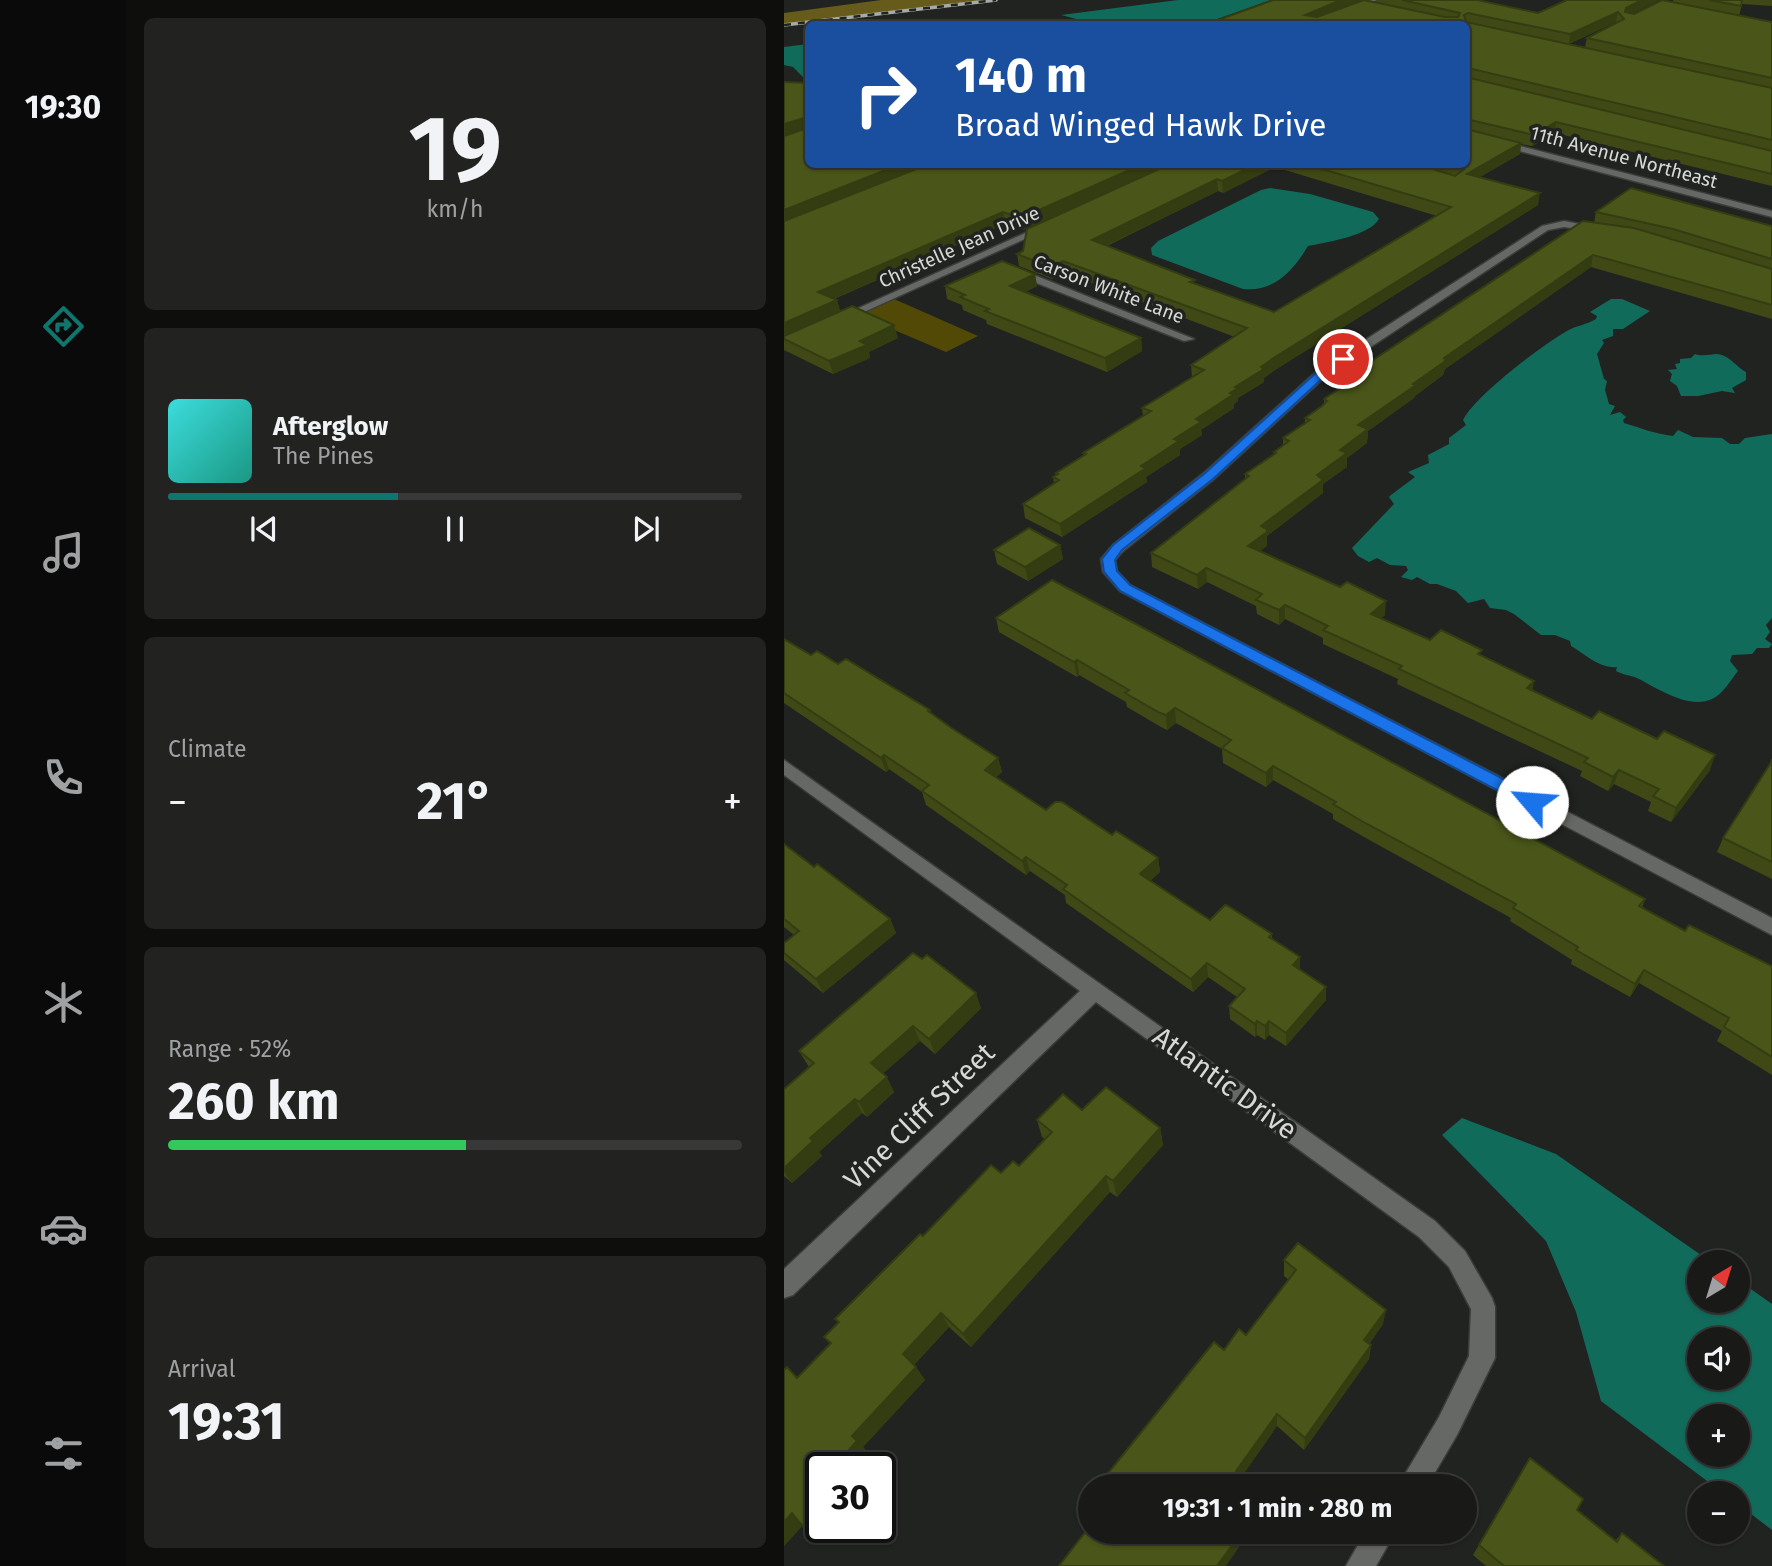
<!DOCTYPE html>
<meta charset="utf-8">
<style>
:root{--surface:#191a18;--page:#222321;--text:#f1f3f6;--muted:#9fa1a2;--line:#373837;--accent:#0f766e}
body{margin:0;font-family:"Fira Sans",sans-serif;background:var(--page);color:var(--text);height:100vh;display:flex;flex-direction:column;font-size:26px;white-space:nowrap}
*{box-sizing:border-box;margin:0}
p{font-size:23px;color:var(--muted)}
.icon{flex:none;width:38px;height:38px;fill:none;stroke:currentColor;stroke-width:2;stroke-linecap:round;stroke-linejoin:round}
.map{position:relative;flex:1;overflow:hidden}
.details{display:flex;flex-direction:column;gap:18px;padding:18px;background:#0e0e0d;width:658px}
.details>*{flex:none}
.top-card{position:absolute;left:21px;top:21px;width:665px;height:147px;border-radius:10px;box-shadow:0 2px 5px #0004,0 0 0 2px var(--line);background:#1a4fa0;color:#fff;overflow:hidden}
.needle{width:46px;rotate:38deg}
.buttons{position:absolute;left:903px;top:1250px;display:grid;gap:14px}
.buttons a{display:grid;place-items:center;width:63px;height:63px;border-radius:50%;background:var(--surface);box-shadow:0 2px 5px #0004,0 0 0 2px var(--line);font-size:35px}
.speed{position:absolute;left:21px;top:1452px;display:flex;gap:14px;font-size:35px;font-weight:700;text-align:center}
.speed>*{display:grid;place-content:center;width:91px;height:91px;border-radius:50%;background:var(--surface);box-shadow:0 2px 5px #0004,0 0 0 2px var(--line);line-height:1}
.speed .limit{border:4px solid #111;border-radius:10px;background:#fff;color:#111}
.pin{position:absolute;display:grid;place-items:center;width:60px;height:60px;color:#fff;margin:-30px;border:4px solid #fff;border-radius:50%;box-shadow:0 2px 7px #0007}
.me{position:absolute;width:77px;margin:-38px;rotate:297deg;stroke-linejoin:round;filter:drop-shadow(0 0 5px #0008)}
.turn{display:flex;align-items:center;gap:24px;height:147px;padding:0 35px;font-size:32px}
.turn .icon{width:91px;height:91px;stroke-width:2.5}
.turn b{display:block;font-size:49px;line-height:60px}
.big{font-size:52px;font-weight:700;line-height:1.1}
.details .widget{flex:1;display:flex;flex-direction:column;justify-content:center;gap:10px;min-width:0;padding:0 24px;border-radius:10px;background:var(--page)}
.details .dial{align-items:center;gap:0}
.dial b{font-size:91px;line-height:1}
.song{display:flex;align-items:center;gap:21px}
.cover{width:84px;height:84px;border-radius:10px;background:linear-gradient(135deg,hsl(180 70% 55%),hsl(170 70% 35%))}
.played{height:7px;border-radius:4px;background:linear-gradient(90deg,var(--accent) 40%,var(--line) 40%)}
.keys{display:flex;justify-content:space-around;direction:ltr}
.heat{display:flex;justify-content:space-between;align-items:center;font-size:38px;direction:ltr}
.charge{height:10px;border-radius:5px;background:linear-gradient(90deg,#34c759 52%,var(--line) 0)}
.trip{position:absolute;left:294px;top:1474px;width:399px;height:70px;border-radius:35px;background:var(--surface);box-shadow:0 2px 5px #0004,0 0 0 2px var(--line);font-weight:700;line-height:70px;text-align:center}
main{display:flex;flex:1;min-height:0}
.menu{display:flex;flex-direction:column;width:126px;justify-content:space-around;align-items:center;background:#0a0a0a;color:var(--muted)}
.menu .icon{width:49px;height:49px}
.menu .on{color:var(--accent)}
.menu b{font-size:32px;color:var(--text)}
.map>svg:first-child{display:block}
</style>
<main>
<nav class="menu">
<b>19:30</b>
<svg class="icon on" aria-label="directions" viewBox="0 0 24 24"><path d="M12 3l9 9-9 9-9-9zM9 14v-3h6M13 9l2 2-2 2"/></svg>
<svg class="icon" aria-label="music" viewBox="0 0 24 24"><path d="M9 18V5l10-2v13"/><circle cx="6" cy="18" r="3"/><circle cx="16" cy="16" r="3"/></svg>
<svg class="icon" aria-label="phone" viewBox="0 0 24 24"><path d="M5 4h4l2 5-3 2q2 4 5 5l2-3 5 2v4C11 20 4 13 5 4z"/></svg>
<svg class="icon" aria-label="climate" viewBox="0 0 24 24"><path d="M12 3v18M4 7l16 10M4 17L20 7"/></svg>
<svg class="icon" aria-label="car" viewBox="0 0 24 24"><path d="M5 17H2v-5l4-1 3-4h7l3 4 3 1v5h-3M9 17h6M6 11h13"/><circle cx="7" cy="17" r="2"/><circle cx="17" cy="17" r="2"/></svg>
<svg class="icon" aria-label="filters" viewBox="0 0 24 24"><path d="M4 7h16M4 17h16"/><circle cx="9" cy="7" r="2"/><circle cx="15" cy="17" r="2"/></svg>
</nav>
<section class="details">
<div class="widget dial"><b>19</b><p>km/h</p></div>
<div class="widget">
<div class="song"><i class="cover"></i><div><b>Afterglow</b><p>The Pines</p></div></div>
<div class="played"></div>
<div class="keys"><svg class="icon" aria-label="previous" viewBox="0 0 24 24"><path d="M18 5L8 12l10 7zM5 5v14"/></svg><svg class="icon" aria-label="pause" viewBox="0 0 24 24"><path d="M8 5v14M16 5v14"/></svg><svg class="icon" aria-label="next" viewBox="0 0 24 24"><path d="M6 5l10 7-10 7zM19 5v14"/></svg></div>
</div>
<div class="widget"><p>Climate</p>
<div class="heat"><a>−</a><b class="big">21°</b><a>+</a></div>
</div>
<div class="widget"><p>Range · 52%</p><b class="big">260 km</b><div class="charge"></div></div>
<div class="widget"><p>Arrival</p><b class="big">19:31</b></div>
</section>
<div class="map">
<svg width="988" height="1566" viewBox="0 0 988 1566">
<rect width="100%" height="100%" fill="#212320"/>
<polygon fill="#534907" points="110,299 194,336 162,352 75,315"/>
<polygon fill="#665b1b" points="97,0 205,0 0,24 0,13"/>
<g fill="#116b5b" fill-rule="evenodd">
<polygon points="394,0 487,0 419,24 311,24 277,15"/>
<polygon points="24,44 24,82 9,67 0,65 0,47"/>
<path d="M 486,188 L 526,194 L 589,212 L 595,219 C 585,236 543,242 524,246 C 509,271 490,292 459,289 L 368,255 L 367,248 L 374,241 L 477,190 Z"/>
<path d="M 827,299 L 838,299 L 866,311 L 839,329 L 829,329 L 829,336 L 818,340 L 820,343 L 813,354 L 820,379 L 823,381 L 821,390 L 825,404 L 831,406 L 826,415 L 836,412 L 842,417 L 839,420 L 840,423 C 857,428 871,434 889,436 L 894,430 L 909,437 L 938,438 L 946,444 L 955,444 L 961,438 L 988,434 L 988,618 L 982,625 L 986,632 L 981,639 L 988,644 L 985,648 L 973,648 L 968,654 L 948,655 L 946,661 L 954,671 C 947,680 938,695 928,699 C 905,710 873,688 853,678 C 846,675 839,675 832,671 L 833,667 C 816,669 801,654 787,646 L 786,641 L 771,635 L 757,635 L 730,614 L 722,610 L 706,608 L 700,599 L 684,603 L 672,591 L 653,584 L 646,584 L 633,577 L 628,580 L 617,577 L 624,570 L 622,566 L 606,565 L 593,558 L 585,562 L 574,556 L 568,548 L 610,504 L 605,497 L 607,495 L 631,477 L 624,472 L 645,463 L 644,455 L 665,444 L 665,438 L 682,425 L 679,420 C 692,395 757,346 783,331 C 791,326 802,325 812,319 L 813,316 L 806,312 Z"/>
<path d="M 911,354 C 919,357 928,354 932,354 C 946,355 952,367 962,372 L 962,380 L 948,388 L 951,393 L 938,391 L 914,396 L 897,396 L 893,386 L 886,381 L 888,374 L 884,370 L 893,369 L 891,364 L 896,363 L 896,359 L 907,358 Z"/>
<path d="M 678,1118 L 772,1154 L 927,1262 L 915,1262 L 915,1300 L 954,1300 L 954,1280 L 988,1304 L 988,1530 L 954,1504 L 954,1493 L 939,1493 L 817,1401 L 792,1312 L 762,1241 L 658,1135 ZM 915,1339 L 954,1339 L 954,1377 L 915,1377 ZM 915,1416 L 954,1416 L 954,1454 L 915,1454 Z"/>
</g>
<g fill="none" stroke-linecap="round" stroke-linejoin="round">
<defs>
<g id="minor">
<polygon points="584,0 593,0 532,24 523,24"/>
<polygon points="780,221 822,229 817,232 780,227 764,230 541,377 430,479 339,551 331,560 333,571 346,585 988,918 988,935 336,591 319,572 317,559 329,545 420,473 533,371 758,226"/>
<polygon points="259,225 267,227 58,322 48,320"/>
<polygon points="227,269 235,269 410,339 400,341 227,273"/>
<polygon points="0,760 651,1221 681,1251 708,1298 711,1307 711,1358 673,1435 643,1486 614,1486 655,1417 685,1356 687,1309 665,1267 635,1237 312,1002 9,1295 0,1298 0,1269 296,991 0,775"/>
<polygon points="582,1531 612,1531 592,1566 562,1566"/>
</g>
<polygon id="tertiary" points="682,132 988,211 988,217 682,137"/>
</defs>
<use href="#minor" stroke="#3c3d3b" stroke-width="3"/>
<use href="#tertiary" stroke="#3c3d3b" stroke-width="3"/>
<use href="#minor" fill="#666865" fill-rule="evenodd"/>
<use href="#tertiary" fill="#666865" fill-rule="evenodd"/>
<defs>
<polyline id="rail" points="0,25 212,0"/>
</defs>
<use href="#rail" stroke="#a8aaa7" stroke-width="3.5"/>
<use href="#rail" stroke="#212320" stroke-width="2.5" stroke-dasharray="7" stroke-linecap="butt"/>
</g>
<g fill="#404916" fill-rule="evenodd">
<path d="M 593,0 L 693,0 L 754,13 L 783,0 L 875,0 L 848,13 L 850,14 L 889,2 L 889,0 L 988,0 L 988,6 L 958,4 L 955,16 L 988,22 L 988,186 L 771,133 L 748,146 L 737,144 L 736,154 L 696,177 L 754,205 L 491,370 L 480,378 L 480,382 L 454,398 L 454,401 L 450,404 L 450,408 L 417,430 L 418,435 L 396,449 L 396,455 L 362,477 L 363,482 L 278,537 L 241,518 L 239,504 L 270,483 L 269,477 L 272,475 L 272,473 L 300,456 L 299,453 L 359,416 L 358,408 L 408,378 L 407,365 L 451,337 L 280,273 L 268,279 L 235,266 L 233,254 L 386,164 L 682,164 L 682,24 L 593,3 ZM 832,22 L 833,23 L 803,38 L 801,47 L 785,44 ZM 491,167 L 653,216 L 490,312 L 411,284 L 323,246 L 434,191 L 439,193 Z"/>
<polygon points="0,82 24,83 24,164 386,164 239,230 221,224 50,299 53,300 56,311 114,338 85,352 86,358 49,374 0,350"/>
<polygon points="812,212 988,226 988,319 807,267 661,369 659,375 631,396 630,398 584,431 583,443 563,458 563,467 539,484 539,493 483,536 483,546 476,551 601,615 597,618 646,640 697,655 750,681 748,691 808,719 926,770 887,822 864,811 867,802 830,784 824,791 796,776 798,771 613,684 614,679 539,644 539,638 501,619 495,625 473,614 472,606 423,582 414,589 368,567 367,553 461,479 461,474 490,454 490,452 499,445 499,438 521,423 521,418 538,406 540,404 540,399 571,378 571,372 810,223"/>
<polygon points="251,274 253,286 241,292 357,338 358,351 323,372 203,324 202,320 179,310 178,305 163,299 161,286"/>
<polygon points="276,545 279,559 244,581 213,564 210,550"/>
<polygon points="212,618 861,899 858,908 901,931 988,966 988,1075 933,1041 938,1031 855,983 846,997 787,964 788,960 726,921 727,918 580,837 549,819 549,814 489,780 482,787 439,763 438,749 392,723 383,730 377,727 343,707 342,702 295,675 293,677 215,632"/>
<polygon points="0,639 27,655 54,664 146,710 147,713 169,729 214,758 218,772 212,777 262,810 328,835 374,858 376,872 366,881 426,920 488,934 488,939 516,970 542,987 542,1000 502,1046 485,1035 481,1040 473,1035 471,1037 446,1019 445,1006 453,997 424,977 409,992 282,903 281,895 246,871 242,875 142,805 138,792 105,769 102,772 0,703"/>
<polygon points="988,758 988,879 933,852 939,838 983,769"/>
<polygon points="0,844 30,867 106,919 112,933 39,993 0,960 0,943 10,935 0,927"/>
<polygon points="138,959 197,1008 151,1054 136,1041 99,1073 110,1092 83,1117 78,1113 35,1152 38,1156 8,1183 0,1176 0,1089 25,1067 15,1051"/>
<polygon points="298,1110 376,1128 379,1145 333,1197 326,1192 187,1347 165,1327 130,1365 141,1380 79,1447 84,1453 70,1468 37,1468 34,1539 18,1526 0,1546 0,1370 13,1378 46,1344 40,1337 54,1323 51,1319 139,1236 217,1173 235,1166 261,1139 258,1137 253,1120"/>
<polygon points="500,1260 599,1324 585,1344 587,1345 585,1359 520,1450 493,1426 458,1476 468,1486 325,1486 321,1477 440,1350 462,1335 505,1280 500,1276"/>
<polygon points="746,1458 793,1510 831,1541 838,1533 880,1566 702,1566 689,1555"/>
</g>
<g fill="#343c12">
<polygon points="557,0 579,0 520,24 521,15"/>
<polygon points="858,0 875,0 840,18 839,21 842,8"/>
<polygon points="834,12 832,22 785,44 786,34"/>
<polygon points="20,118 23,129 0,136 0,124"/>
<polygon points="772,122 771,133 748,146 750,135"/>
<polygon points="737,143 736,154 682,185 683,174"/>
<polygon points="117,164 149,164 0,223 0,210"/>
<polygon points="359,164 386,164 239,230 237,218"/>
<polygon points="473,164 491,164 491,167 439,193 438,181"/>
<polygon points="433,179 434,191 309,252 308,240"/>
<polygon points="756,193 754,205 491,370 480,378 480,382 454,398 454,401 450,404 450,408 417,430 418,435 396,449 396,455 362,477 363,482 278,537 276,524 357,466 412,419 446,393 451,387 491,357"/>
<polygon points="219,212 221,224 37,304 34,292"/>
<polygon points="809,255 807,267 661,369 659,375 631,396 630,398 584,431 583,443 563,458 563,467 539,484 539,493 483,536 483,546 465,560 464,546 477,526 556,450 574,425 629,384 660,358"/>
<polygon points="279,261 280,273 268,279 266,267"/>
<polygon points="251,274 253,286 228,299 226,286"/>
<polygon points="53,300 56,313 0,338 0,323"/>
<polygon points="110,325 114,338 85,352 86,358 49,374 45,361 76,341"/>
<polygon points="357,338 358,351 323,372 321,358"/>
<polygon points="276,545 279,559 244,581 241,567"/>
<polygon points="422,568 423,582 414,589 413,575"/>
<polygon points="602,601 601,615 586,628 587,614"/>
<polygon points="501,605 501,619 495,625 495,610"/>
<polygon points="293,660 295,675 293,677 290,662"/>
<polygon points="750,681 747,695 743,688"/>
<polygon points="391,708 392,723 383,730 382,715"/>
<polygon points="100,755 105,769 102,772 97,758"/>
<polygon points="931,755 926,770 887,822 892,808"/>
<polygon points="214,758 218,772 205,784 201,770"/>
<polygon points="489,766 489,780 482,787 482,773"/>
<polygon points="835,770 830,784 824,791 829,777"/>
<polygon points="242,857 246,871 242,875 238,861"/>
<polygon points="374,858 376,872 358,888 356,874"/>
<polygon points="106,919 112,933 39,993 32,979"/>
<polygon points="516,957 516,971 509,965"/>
<polygon points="423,963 424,977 409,992 407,979"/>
<polygon points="860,970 855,983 846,997 851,984"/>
<polygon points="542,987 542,1000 502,1046 502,1033"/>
<polygon points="192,993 197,1008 151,1054 145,1039"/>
<polygon points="473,1021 473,1035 471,1037 471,1024"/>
<polygon points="485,1021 485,1035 481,1040 481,1026"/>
<polygon points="129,1026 136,1041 94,1078 87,1063"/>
<polygon points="103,1077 110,1092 83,1117 75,1102"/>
<polygon points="71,1099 78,1113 35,1152 38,1156 8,1183 0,1172 0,1168 26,1138"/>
<polygon points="376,1128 379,1145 333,1197 329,1181"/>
<polygon points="322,1176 326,1192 187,1347 179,1334"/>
<polygon points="602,1310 599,1324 578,1354 580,1340"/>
<polygon points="157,1313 165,1327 128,1367 119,1354"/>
<polygon points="587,1345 585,1359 520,1450 521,1438"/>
<polygon points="132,1367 141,1380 79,1447 84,1453 70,1468 49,1468 68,1436"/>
<polygon points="493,1414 493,1426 453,1483 452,1471"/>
<polygon points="37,1482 37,1506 26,1494"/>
<polygon points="37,1512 37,1528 43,1528 34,1539 21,1529"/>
<polygon points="8,1513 21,1523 0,1546 0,1522"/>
<polygon points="454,1537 455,1547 442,1566 433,1566"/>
</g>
<g fill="#4a5519" stroke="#343c12" stroke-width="2">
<polygon points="489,0 557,0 521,15 533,17 580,0 661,17 674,17 676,13 618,0 693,0 754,13 783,0 858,0 842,8 841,12 850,14 878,0 988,22 988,78 803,38 840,19 834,12 786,34 684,13 680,15 682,22 988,88 988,140 684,68 682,69 682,24 423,24"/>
<polygon points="925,0 958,0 957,6"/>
<polygon points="682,77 988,151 988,174 772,122 750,135 682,119"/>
<polygon points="0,82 24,83 24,164 117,164 0,210 0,136 23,128 24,120 20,118 0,124"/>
<polygon points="682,129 737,143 683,174 756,193 491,357 477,367 480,369 451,387 454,388 446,393 450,394 412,419 417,422 390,439 395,441 357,466 362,468 276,524 239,504 275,480 269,477 274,474 272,473 302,454 299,453 367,411 358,408 420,370 407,365 463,328 279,261 266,267 233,254 239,251 243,229 386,164 473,164 438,181 433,179 308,240 411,280 406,282 490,312 667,207 521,164 633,164 671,176 680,169 665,164 682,164"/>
<polygon points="145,164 359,164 237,218 219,212 34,292 53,300 0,323 0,221"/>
<polygon points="847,188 988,226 988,259 889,229 812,212"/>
<polygon points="799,221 850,228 988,269 988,305 809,255 660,358 662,359 660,362 629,384 632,385 574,425 584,429 556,450 563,453 533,475 539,480 477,526 483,529 483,532 464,546 556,587 563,582 602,601 587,614 646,640 657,630 698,650 694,654 750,681 743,688 808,719 815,711 873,739 880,731 931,755 892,808 869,796 875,789 835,770 829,777 800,762 804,758 615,669 618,666 539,630 544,626 501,605 495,610 472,600 478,594 422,568 413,575 367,553 465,476 461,474 492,453 490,452 505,441 499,438 526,420 521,418 538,406 543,401 540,399 577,374 571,372"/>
<polygon points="218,261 251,274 226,286 357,338 321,358 201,311 205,309 176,297 181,295 161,286"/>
<polygon points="68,306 110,325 76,341 83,345 45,361 0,339 0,336"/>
<polygon points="245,528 276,545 241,567 210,550"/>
<polygon points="268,580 365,631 861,899 855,906 901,931 905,925 988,966 988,1057 940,1027 945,1018 860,970 851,984 792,950 794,947 729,908 732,904 581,823 549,804 552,802 489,766 482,773 438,748 447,740 391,708 382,715 376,713 341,693 345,690 293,660 290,662 212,618"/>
<polygon points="0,639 27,655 33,651 54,664 62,659 146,710 144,711 169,729 214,758 201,770 262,810 271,802 278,802 328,835 332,831 374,858 356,874 426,920 441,905 444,906 488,934 485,937 516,957 509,965 542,987 502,1033 485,1021 481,1026 473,1021 471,1024 445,1006 461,989 423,963 407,979 279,889 283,885 242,857 238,861 138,791 145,785 100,755 97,758 0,693"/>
<polygon points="988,761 988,862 939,838"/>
<polygon points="0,844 30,867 33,864 106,919 32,979 0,953 0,943 15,931 0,919"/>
<polygon points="129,953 138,959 143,955 192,993 145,1039 129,1026 87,1063 103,1077 75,1102 71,1099 26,1138 29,1141 0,1168 0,1089 30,1063 15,1051"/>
<polygon points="322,1087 376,1128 329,1181 322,1176 179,1334 157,1313 119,1354 132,1367 68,1436 73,1441 49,1468 37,1468 37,1482 26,1494 37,1506 37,1512 21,1529 8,1513 0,1522 0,1370 3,1367 13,1378 47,1343 40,1337 55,1322 51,1319 136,1234 139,1236 207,1165 217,1173 229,1161 235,1166 268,1132 253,1120 279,1094 298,1110"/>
<polygon points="514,1243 602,1310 580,1340 587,1345 521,1438 493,1414 452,1471 468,1486 330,1486 321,1477 430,1342 440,1350 455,1329 462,1335 512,1270 500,1260"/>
<polygon points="746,1458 799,1499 793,1510 833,1542 838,1533 880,1566 720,1566 695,1545"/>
<polygon points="306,1526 306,1531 449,1531 454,1537 433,1566 275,1566"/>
</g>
<polygon fill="#1a73e8" stroke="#114b97" stroke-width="2" points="556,357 565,359 541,376 429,479 338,550 331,560 333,571 346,585 754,797 756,802 754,806 743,806 336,591 320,572 318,559 329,545 420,474 533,372"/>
<g text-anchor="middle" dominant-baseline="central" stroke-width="7" stroke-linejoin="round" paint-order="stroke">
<g font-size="19" fill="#d8d9d7" stroke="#212320">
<text transform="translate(840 157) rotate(15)">11th Avenue Northeast</text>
<text transform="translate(175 247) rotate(-24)">Christelle Jean Drive</text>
<text transform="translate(325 289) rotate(21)">Carson White Lane</text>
</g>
<g font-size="28" fill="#d8d9d7" stroke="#212320">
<text transform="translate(441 1083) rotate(36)">Atlantic Drive</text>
<text transform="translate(135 1116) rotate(-44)">Vine Cliff Street</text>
</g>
</g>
</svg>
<div class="buttons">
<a><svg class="needle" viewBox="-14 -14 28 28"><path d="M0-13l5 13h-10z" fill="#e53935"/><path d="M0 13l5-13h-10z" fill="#9fa1a2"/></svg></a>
<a><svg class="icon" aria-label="sound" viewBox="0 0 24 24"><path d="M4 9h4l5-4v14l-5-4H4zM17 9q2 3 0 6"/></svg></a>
<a>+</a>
<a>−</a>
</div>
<div class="speed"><div class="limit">30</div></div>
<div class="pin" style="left:559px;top:359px;background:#d93025"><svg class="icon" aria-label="arrive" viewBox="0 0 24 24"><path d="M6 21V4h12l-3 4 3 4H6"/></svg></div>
<svg class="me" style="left:748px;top:802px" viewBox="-20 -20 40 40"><circle r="19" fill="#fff"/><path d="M0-13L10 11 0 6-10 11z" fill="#1a73e8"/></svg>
<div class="trip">19:31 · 1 min · 280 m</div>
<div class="top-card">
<div class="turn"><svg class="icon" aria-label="right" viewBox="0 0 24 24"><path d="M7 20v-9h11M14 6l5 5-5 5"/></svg><div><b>140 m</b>Broad Winged Hawk Drive</div></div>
</div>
</div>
</main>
